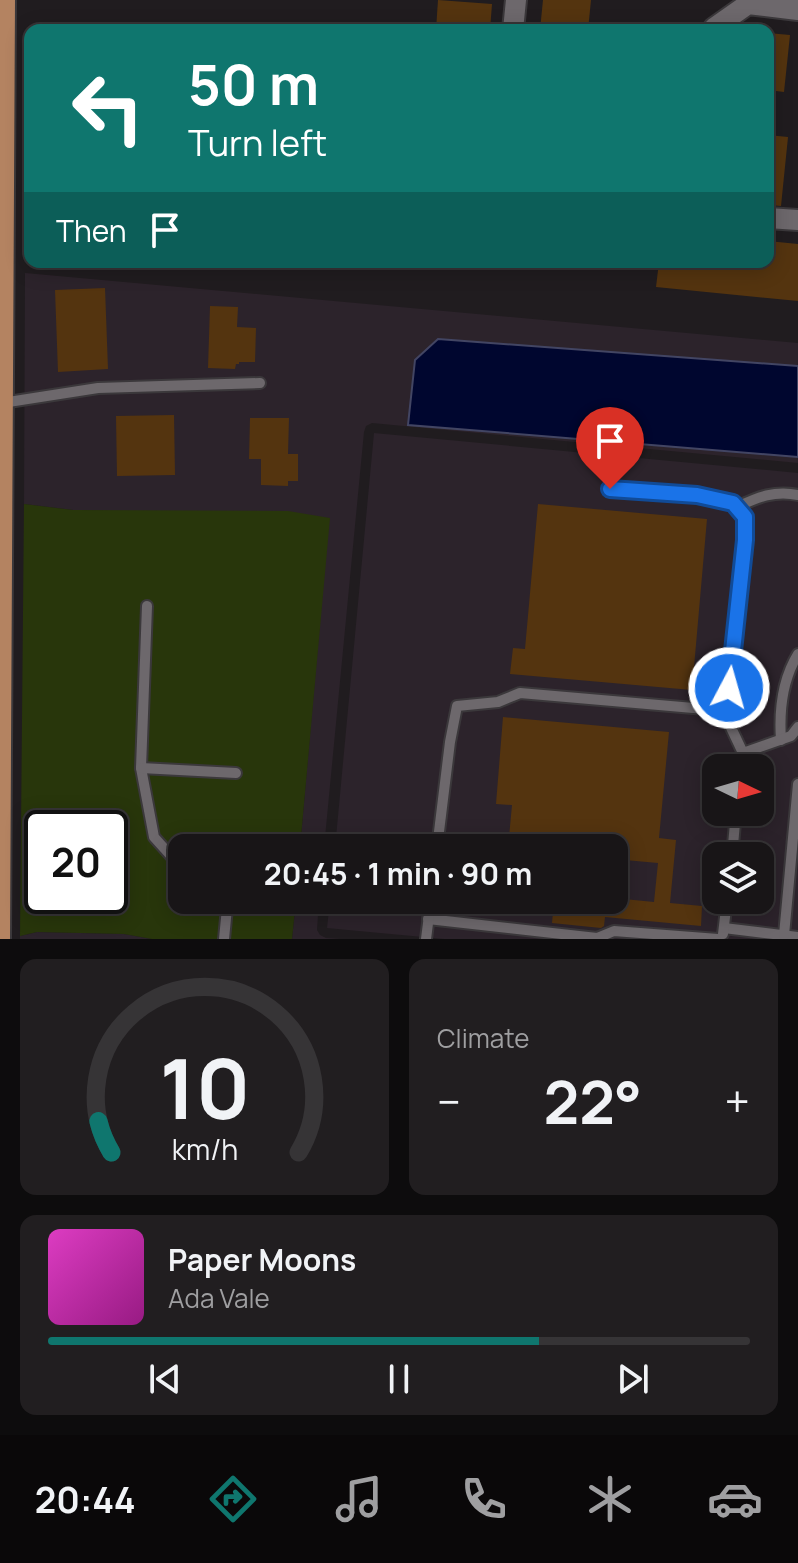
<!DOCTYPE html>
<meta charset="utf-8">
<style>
:root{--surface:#181517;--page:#211e20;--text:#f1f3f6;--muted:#9f9fa1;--line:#363436;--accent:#0f766e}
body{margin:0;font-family:Manrope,sans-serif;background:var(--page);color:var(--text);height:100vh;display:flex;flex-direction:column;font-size:30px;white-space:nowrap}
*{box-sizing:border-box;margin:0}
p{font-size:26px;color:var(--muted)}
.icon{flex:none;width:44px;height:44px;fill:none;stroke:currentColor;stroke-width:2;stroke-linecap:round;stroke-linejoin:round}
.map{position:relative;height:939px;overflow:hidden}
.panel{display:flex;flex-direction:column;gap:20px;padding:20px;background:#0d0c0d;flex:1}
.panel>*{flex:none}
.top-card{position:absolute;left:24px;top:24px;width:750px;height:244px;border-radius:16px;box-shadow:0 4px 20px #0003,0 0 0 2px var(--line);background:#0f766e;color:#fff;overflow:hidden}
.needle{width:52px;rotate:95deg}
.tools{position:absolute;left:702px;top:754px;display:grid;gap:16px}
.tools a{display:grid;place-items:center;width:72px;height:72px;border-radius:16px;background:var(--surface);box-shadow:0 4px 20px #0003,0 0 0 2px var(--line);font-size:40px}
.speed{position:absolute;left:24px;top:810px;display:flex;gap:16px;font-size:40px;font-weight:700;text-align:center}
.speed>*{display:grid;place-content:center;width:104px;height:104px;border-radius:50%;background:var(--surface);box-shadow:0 4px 20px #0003,0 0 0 2px var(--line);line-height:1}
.speed .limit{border:4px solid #111;border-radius:12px;background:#fff;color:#111}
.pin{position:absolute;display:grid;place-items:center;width:68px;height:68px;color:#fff;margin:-82px -34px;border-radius:50% 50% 50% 0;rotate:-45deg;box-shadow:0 0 8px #0007}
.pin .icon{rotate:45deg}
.me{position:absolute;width:88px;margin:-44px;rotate:6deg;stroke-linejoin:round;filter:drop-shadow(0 0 6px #0008)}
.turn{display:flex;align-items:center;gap:28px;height:168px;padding:0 32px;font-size:36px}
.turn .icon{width:104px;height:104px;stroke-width:2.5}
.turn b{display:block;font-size:56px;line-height:68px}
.then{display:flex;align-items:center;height:76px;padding:0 32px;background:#0003;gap:16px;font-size:30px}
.big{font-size:60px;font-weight:700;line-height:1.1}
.panel .card{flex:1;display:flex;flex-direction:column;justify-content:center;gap:12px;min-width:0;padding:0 28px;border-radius:16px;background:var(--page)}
.panel .dial{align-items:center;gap:0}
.dial svg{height:208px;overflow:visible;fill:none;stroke:var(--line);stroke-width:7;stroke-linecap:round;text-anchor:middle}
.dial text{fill:var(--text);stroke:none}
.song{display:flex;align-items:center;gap:24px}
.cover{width:96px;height:96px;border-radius:12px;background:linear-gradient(135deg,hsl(310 70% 55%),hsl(310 70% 35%))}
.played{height:8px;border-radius:4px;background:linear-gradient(90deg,var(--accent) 70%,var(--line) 70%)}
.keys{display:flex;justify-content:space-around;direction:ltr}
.heat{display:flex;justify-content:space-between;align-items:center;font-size:44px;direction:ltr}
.panel .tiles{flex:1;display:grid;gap:20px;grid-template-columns:1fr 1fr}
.card:last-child{grid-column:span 2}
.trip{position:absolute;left:168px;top:834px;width:460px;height:80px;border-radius:16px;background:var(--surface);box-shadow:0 4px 20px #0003,0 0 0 2px var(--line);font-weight:700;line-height:80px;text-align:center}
.dock{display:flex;height:128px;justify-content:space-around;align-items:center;background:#0a0809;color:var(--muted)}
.dock .icon{width:56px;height:56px}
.dock .on{color:var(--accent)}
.dock b{font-size:36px;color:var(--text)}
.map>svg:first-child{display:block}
</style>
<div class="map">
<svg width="798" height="939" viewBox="0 0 798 939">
<rect width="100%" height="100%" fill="#201c1f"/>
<g fill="#2c232b" fill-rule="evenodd">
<polygon points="25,273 798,343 798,366 438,339 415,360 408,425 798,457 798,463 372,423 366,426 364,432 324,848 300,848 329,518 73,510 24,504"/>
<path d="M 374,433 L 798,473 L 798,939 L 444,939 L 327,928 L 330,900 L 614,900 L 614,848 L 335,848 ZM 716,768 L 760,768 L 760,812 L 716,812 ZM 716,856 L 760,856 L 760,900 L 716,900 Z"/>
<polygon points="296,900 319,900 317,930 320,935 326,938 341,939 292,939"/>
<polygon points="37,932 124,934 152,939 20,939 20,936"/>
</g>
<path fill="#28360b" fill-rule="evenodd" d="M 24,504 L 73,510 L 288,511 L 330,518 L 300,848 L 182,848 L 182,900 L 296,900 L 292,939 L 152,939 L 124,934 L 37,932 L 20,936 ZM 42,828 L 110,828 L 110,896 L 42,896 Z"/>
<polygon fill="#00062f" stroke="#424563" stroke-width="2" points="438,339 798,366 798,457 408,425 415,360"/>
<g fill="#54340f">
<polygon points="438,0 492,4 490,30 436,30"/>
<polygon points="543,0 591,0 588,30 540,30"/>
<polygon points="768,33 790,35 784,92 768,90"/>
<polygon points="768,135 788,137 781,206 768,205"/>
<polygon points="768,241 798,244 798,301 656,287 659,262 768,262"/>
<polygon points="105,288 108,369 58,372 55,290"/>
<polygon points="210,306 238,307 237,327 256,328 255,362 239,362 239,364 236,364 235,369 208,368"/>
<polygon points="174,415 175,475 117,476 116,416"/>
<polygon points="250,418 289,418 288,454 298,454 298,481 288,481 288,486 261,485 261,459 249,459"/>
<polygon points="538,504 707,519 692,690 510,674 513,648 525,649"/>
<polygon points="503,717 669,732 659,838 676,840 670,903 702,906 701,926 605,917 604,926 601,928 552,923 554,900 614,900 614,898 654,902 658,863 614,859 614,848 508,848 512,805 496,804"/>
</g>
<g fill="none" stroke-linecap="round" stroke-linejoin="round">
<defs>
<g id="service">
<polyline points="2,403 98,388 260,383"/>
<polyline points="610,489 697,495 733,503 745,517 745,540 726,717"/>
<path d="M 737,507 C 758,497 775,490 798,495"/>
<polyline points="147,606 141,768 154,837 172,857 182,860"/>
<path d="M 781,740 C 779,711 782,680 798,654"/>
<polyline points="141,768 236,773"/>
<polyline points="741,768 743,753 791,736 798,727"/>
<polyline points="437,848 450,742 457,706 498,702 520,693 705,709 726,717 743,753"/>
<polyline points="732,856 736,812"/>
<polyline points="428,919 597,938 614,931 718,939"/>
<polyline points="724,928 798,937"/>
<polyline points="723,934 727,900"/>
<polyline points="784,935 798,784"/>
<polyline points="224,939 227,908 224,900"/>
<polyline points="426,939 431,900"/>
</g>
<g id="minor">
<polyline points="714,28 748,4 798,10"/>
<polyline points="513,30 516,0"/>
<polyline points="768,218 798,220"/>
</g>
<polyline id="primary" points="0,939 5,0"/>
</defs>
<use href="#service" stroke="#3b383b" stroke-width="14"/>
<use href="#minor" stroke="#3b383b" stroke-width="24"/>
<use href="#primary" stroke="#3b383b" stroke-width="24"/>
<use href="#service" stroke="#6d686c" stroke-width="10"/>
<use href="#minor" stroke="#6d686c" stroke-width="20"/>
<use href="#primary" stroke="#b48361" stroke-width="20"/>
</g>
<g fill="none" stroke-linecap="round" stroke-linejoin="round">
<defs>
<polyline id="route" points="610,489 697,495 733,503 745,517 745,540 729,688"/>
</defs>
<use href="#route" stroke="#114b97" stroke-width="20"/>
<use href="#route" stroke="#1a73e8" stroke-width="14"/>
</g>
</svg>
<div class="tools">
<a><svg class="needle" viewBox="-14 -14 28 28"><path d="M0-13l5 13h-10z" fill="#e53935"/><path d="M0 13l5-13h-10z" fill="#9f9fa1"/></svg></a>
<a><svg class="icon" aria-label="layers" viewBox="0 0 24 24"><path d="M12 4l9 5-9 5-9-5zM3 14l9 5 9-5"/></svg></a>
</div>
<div class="speed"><div class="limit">20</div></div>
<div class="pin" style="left:610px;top:489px;background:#d93025"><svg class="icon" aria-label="arrive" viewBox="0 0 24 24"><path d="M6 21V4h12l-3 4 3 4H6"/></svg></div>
<svg class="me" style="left:729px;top:688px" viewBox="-20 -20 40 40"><circle r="17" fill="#1a73e8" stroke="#fff" stroke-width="3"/><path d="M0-11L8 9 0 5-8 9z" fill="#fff"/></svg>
<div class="trip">20:45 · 1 min · 90 m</div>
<div class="top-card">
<div class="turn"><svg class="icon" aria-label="left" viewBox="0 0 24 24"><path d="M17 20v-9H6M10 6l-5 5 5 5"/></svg><div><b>50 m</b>Turn left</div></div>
<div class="then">Then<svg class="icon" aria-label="arrive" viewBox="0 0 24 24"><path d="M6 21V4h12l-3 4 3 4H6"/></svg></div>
</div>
</div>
<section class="panel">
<div class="tiles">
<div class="card dial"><svg viewBox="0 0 100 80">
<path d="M14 69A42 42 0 1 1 86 69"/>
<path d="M14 69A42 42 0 0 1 9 57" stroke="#0f766e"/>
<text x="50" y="56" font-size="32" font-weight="700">10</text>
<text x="50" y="72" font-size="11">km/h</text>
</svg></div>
<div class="card"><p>Climate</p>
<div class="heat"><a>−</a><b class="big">22°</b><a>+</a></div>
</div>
<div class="card">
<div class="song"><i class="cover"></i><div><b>Paper Moons</b><p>Ada Vale</p></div></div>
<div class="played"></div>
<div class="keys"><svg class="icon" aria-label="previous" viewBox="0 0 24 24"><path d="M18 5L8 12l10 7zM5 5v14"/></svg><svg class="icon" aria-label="pause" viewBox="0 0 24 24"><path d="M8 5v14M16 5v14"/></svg><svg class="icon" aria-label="next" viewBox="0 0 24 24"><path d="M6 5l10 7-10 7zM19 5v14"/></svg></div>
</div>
</div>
</section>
<nav class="dock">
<b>20:44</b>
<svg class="icon on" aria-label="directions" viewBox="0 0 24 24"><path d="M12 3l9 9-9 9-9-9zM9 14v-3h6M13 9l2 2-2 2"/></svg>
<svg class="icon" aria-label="music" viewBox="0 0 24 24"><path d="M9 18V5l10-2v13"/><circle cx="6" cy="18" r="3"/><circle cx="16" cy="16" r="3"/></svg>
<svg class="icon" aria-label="phone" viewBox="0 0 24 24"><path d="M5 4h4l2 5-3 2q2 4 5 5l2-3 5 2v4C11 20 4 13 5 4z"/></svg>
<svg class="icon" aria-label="climate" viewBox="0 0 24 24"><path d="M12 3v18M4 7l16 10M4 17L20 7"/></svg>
<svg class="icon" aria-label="car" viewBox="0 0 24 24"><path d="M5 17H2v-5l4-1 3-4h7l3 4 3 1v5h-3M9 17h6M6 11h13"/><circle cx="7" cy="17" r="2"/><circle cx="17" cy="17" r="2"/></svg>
</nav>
